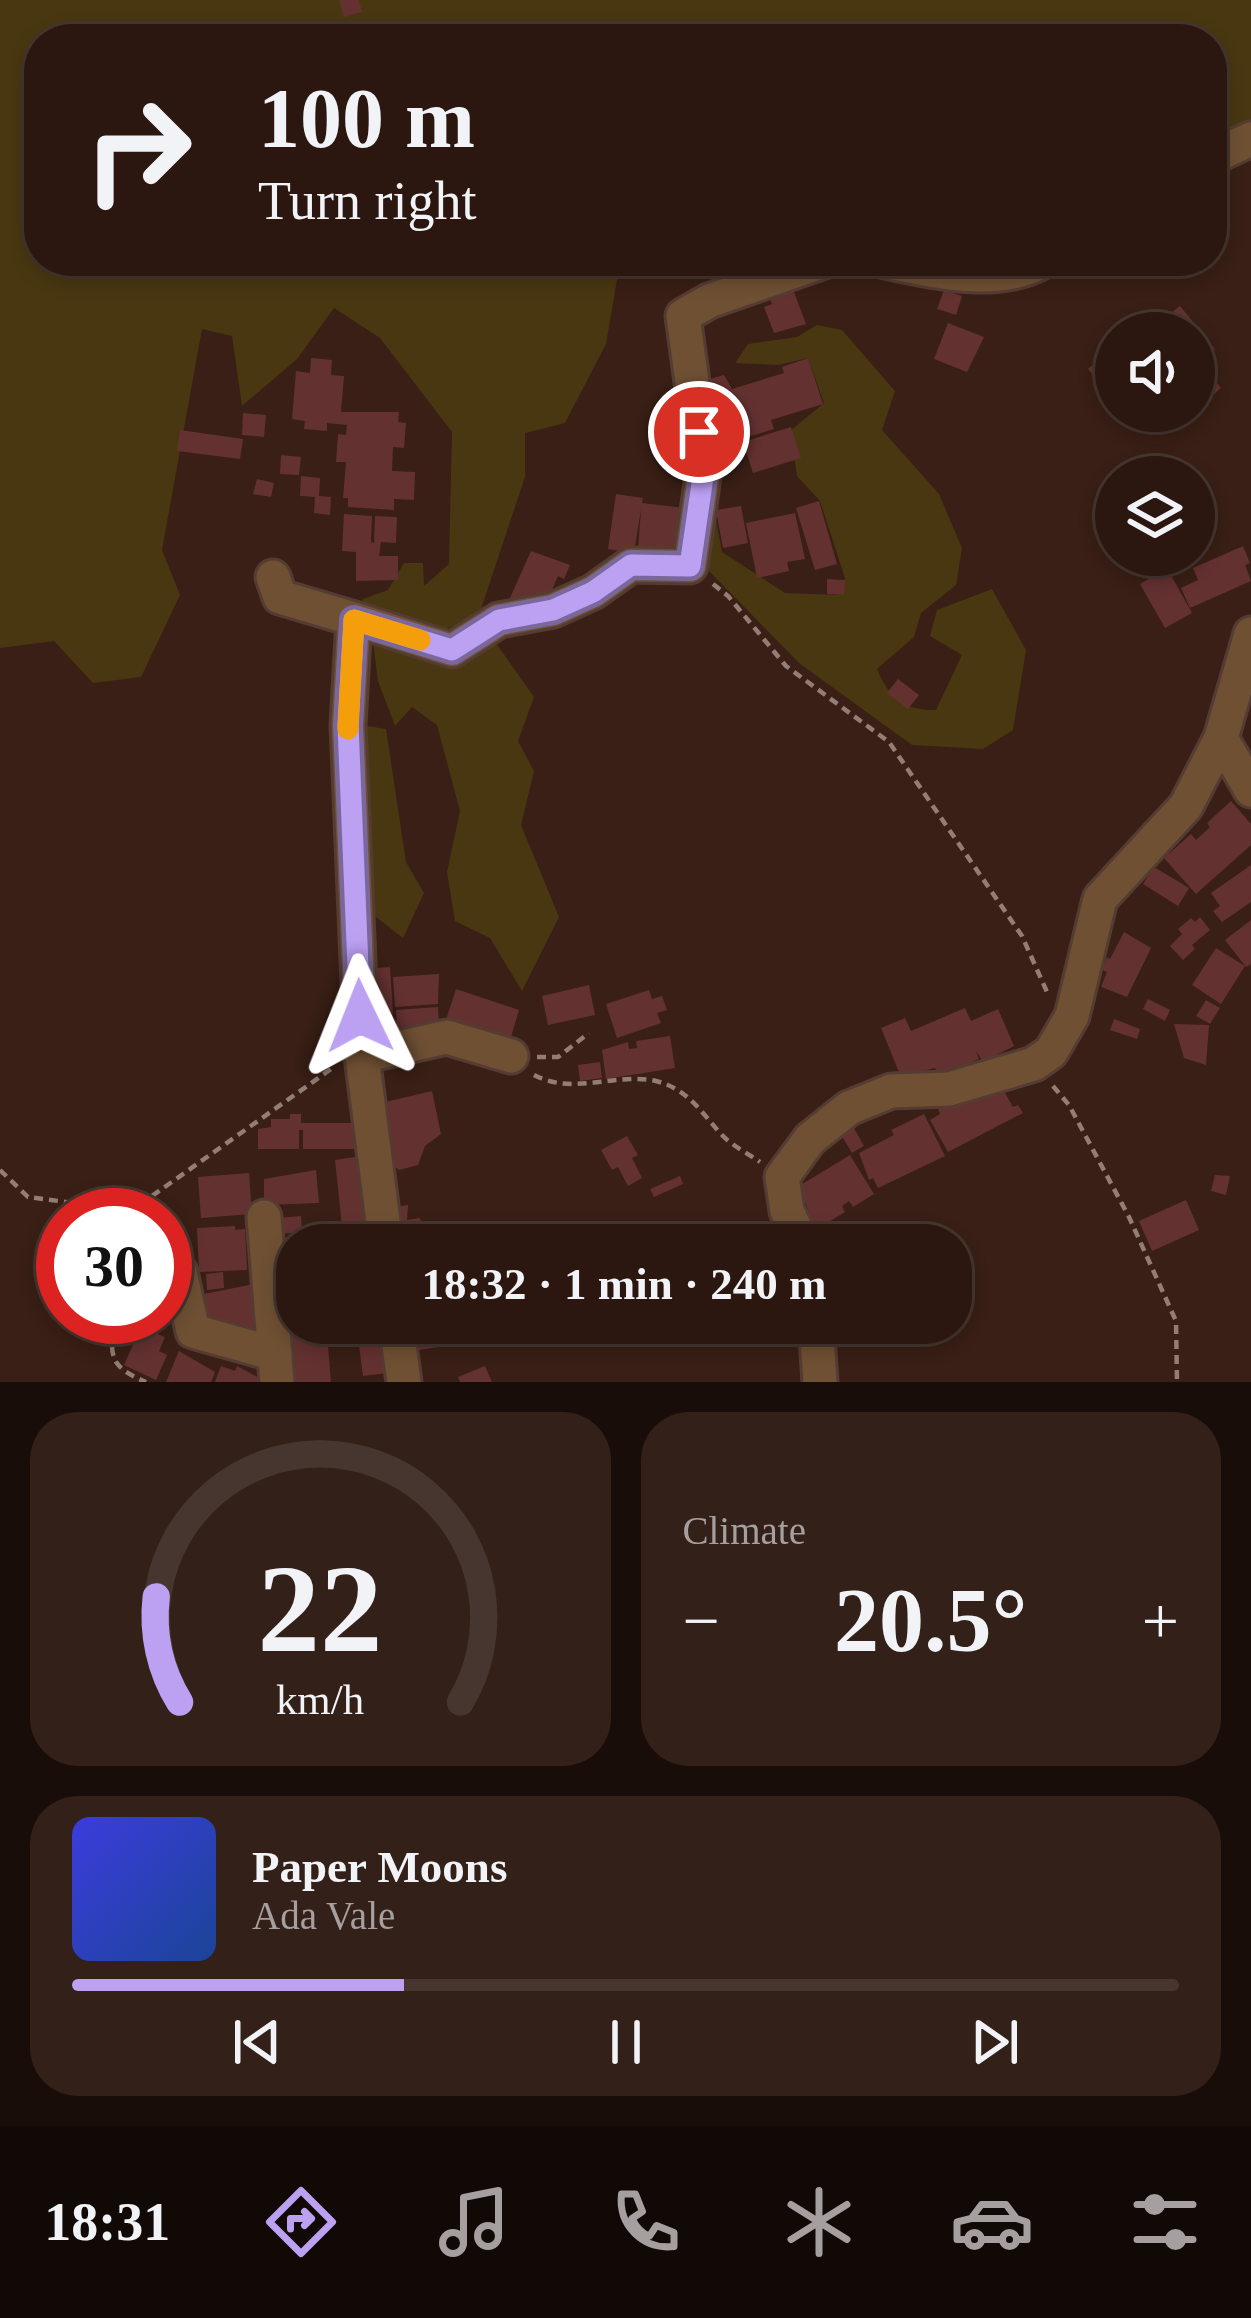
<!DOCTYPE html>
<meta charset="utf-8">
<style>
:root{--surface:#2b1710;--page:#332019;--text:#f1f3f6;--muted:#a69f9f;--line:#473630;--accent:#bca0f2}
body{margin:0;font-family:Georgia,serif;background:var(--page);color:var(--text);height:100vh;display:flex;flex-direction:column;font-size:45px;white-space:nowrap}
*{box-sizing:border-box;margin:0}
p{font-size:39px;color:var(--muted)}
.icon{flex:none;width:66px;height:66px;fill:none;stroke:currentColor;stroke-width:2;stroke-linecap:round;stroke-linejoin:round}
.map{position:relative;height:1382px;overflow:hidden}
.side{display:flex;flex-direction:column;gap:30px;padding:30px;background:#180d09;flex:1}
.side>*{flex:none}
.hud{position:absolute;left:24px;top:24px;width:1203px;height:252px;border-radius:48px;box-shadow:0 6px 18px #0003,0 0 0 3px var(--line);background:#2b1710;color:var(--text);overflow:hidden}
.fabs{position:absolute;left:1095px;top:312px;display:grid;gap:24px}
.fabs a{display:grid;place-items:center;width:120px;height:120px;border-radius:50%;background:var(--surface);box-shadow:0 6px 18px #0003,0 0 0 3px var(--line);font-size:60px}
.speed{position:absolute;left:36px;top:1188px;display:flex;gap:24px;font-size:60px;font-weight:700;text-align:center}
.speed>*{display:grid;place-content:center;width:156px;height:156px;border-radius:50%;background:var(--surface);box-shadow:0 6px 18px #0003,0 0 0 3px var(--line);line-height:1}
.speed .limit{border:18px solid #d22;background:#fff;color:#111}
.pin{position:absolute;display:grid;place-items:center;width:102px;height:102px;color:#fff;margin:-51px;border:6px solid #fff;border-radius:50%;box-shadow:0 3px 12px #0007}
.me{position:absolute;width:132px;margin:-66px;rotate:358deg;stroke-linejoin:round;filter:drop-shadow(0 0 9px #0008)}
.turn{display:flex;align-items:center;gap:42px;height:252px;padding:0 36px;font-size:54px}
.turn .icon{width:156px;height:156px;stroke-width:2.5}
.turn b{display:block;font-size:84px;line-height:102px}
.big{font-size:90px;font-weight:600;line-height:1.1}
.side .tile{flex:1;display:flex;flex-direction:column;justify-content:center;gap:18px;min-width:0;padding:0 42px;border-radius:48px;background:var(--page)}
.side .dial{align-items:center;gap:0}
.dial svg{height:312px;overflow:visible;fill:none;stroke:var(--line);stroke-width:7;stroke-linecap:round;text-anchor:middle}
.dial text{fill:var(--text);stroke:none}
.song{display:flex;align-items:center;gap:36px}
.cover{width:144px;height:144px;border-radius:18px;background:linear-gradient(135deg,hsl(240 70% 55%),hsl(220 70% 35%))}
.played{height:12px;border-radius:6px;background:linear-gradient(90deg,var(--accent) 30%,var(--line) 30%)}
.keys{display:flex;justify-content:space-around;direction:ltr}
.heat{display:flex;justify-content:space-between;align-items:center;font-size:66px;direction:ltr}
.side .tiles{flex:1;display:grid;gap:30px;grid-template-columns:1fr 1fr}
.tile:last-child{grid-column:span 2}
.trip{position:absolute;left:276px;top:1224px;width:696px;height:120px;border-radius:48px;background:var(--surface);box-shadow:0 6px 18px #0003,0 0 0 3px var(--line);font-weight:600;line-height:120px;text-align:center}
.dock{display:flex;height:192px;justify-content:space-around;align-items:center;background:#110906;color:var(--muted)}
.dock .icon{width:84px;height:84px}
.dock .on{color:var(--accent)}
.dock b{font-size:54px;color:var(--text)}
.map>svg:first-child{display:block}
</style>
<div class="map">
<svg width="1251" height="1382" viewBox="0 0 1251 1382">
<rect width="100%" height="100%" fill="#391f15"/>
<g fill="#493711">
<polygon points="0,0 1251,0 1251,131 1212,150 1212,39 39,39 39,261 618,261 619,268 606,344 565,423 525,433 525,477 478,618 439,631 359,610 363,599 388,590 404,563 423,563 424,586 449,564 452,432 380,338 334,308 297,359 242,406 232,336 202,329 162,550 180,595 141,677 93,683 54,641 0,648"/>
<path d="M 817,325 L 842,330 L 895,391 L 882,430 L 939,494 L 962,548 L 956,585 L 921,613 L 914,637 L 877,669 C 888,697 905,711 936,710 L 962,655 L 930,636 L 937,610 L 992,589 L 1026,650 L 1013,730 L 983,749 L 912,745 L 799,663 L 699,561 L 714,509 L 722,552 L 785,593 L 840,595 L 845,578 L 820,501 L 797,476 L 790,431 L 824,403 L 808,358 L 778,365 L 735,363 L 748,344 L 797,337 Z"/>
<polygon points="372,635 491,636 534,697 518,741 534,771 521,825 559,917 522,991 490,938 455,921 447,872 460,811 437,725 412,707 395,726 378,681"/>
<polygon points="354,724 386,729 406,862 424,893 403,938 366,909"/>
</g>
<g fill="#643131">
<polygon points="339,0 359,0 362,12 344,17"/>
<polygon points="792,287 806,324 774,333 764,307 772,304 769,295"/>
<polygon points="944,290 962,296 956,315 937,309"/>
<polygon points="1180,306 1215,349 1198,364 1194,359 1194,333 1173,333 1162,320"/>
<polygon points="948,323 984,337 967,372 934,359"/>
<polygon points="1110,351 1116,358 1116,403 1088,369"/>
<polygon points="311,358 332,360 331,375 344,376 341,412 399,412 398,422 406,423 404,448 393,447 392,471 415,472 414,500 394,499 394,510 348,507 348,498 343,498 346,462 336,462 338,434 346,435 347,425 327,423 327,431 304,429 305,421 292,419 296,371 310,373"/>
<polygon points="808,358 823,404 771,420 774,429 745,438 741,425 714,433 699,382 724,375 732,389 784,373 782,367"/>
<polygon points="1208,372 1221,388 1201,405 1194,396 1194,383"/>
<polygon points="243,413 266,415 264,437 242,435"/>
<polygon points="791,427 801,458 753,473 743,442"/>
<polygon points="180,430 243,439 240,459 177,451"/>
<polygon points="281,455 301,457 299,475 280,474"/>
<polygon points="301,476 320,478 319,496 331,497 330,515 314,513 315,497 300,496"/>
<polygon points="257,479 274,483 271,497 253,494"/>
<polygon points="616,494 643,498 642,503 685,508 680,555 638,550 641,509 634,553 608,549"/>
<polygon points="819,501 837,564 815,570 796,508"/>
<polygon points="741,506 748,543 723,548 716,510"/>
<polygon points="795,513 805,559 787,562 789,571 757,578 746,523"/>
<polygon points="344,514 372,516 371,542 374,543 375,516 397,517 396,543 381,542 379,556 398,556 398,580 356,581 356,552 342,551"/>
<polygon points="1243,546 1250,563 1245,565 1251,581 1190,608 1181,588 1198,580 1193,568"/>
<polygon points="531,551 570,565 564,579 558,576 547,601 532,608 510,598"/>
<polygon points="1167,568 1192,613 1165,628 1140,584"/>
<polygon points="827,579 845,580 844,595 827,594"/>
<polygon points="898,679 919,695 908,709 887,693"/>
<polygon points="1231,801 1251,824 1251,845 1196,894 1164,858 1191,834 1196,840 1210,827 1207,823"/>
<polygon points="1251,865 1251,902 1222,922 1213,911 1220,906 1211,893"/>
<polygon points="1154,867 1189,888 1178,906 1143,884"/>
<polygon points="1200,917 1210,930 1192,945 1195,949 1183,960 1170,946 1182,934 1178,929 1191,918 1195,922"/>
<polygon points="1251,920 1251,964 1246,967 1225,940"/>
<polygon points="1124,932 1151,948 1127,997 1101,987 1107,972 1102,970 1107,957 1110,959"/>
<polygon points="1216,948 1245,966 1221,1004 1192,985"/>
<polygon points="390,967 394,1029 369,1030 365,969"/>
<polygon points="439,974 438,1004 395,1007 393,977"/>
<polygon points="589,985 595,1015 548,1025 542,996"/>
<polygon points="456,989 519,1010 510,1040 446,1020"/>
<polygon points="649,990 652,999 662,996 667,1010 657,1013 661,1023 617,1038 606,1004"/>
<polygon points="1148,999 1170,1010 1165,1021 1143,1009"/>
<polygon points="1206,1000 1220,1008 1210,1024 1196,1016"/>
<polygon points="438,1007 439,1028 397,1030 396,1010"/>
<polygon points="965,1008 971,1021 998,1009 1014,1046 983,1062 976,1051 979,1059 945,1073 938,1074 935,1068 901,1077 881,1028 905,1018 911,1031"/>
<polygon points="1114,1019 1140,1029 1137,1039 1110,1030"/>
<polygon points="1174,1024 1209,1025 1206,1065 1184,1058"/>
<polygon points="670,1036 675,1068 606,1079 602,1050 628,1042 629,1049 637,1048 636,1041"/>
<polygon points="600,1062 602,1078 580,1081 578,1065"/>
<polygon points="998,1081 1013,1107 1018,1105 1023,1113 948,1152 930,1120 940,1114 938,1109 952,1102 954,1105"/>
<polygon points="432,1091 441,1134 425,1146 418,1165 399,1170 387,1160 380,1113 388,1111 385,1102"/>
<polygon points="290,1114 301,1114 301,1123 358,1123 359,1149 303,1149 303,1130 299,1130 299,1149 258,1149 258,1129 271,1127 271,1119 290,1119"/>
<polygon points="924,1114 945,1156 878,1188 873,1178 869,1180 859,1153 894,1135 891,1130"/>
<polygon points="850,1121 864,1146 852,1153 837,1128"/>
<polygon points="627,1136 638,1155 632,1158 642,1178 628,1186 618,1167 612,1170 601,1150"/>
<polygon points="368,1155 379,1245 344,1245 335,1160"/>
<polygon points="850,1155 874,1194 853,1207 849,1201 842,1206 845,1212 814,1231 804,1215 809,1212 799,1186"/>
<polygon points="316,1170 319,1203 264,1205 264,1179"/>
<polygon points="249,1173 252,1214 201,1218 198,1177"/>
<polygon points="1215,1175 1230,1176 1226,1195 1211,1191"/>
<polygon points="680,1176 683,1184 654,1197 650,1189"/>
<polygon points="1186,1200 1199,1230 1152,1251 1139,1221"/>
<polygon points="408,1205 407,1220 420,1218 422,1231 400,1235 395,1207"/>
<polygon points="301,1216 302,1232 279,1234 278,1218"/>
<polygon points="165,1223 179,1223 181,1255 165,1256"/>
<polygon points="235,1226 235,1230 245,1229 247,1270 199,1272 197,1228"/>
<polygon points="318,1234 319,1245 297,1245 297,1274 285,1275 279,1238"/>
<polygon points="223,1272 224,1288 207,1290 206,1274"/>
<polygon points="254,1284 259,1333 229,1327 226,1320 214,1322 201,1316 199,1295"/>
<polygon points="286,1323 326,1323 331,1382 290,1382"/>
<polygon points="356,1323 389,1323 396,1372 363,1376"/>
<polygon points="409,1323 449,1323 451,1335 437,1338 438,1347 413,1351"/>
<polygon points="141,1327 165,1337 159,1351 167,1355 156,1380 124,1365"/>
<polygon points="179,1351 215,1372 211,1382 166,1382"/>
<polygon points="221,1366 235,1371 237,1366 267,1382 215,1382"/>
<polygon points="485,1366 492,1382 460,1382 458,1377"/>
</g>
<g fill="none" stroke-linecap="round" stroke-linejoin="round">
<defs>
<g id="minor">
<polyline points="1212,157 1251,139"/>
<path d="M 885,261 C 934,271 997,287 1043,261"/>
<polyline points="273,577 280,597 354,619"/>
<polyline points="1251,634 1221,738 1251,790"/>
<polyline points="362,1056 447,1037 511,1056"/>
<polyline points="264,1217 277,1382"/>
<polyline points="386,1245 362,1056 348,725 354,619 452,650 499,620 553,610 593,592 631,565 690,566 704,470 683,316 709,301 824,261"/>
<polyline points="803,1245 787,1211 782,1177 810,1139 849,1108 891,1091 949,1089 1034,1064 1051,1052 1072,1016 1100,899 1186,806 1221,738"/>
<polyline points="180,1272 193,1331 275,1354"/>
<polyline points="396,1323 404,1382"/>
<polyline points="816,1323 820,1382"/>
</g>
</defs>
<use href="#minor" stroke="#553c33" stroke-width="39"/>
<g stroke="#937d74" stroke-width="4.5" stroke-dasharray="9 6" stroke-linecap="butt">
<polyline points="713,584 728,596 786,666 889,742 1022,936 1047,992"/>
<polyline points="537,1057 558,1057 589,1033"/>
<path d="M 534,1075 C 574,1096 615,1072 656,1081 C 688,1089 701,1112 721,1134 C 731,1145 747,1153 760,1162"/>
<polyline points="1053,1086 1069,1105 1129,1217 1176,1321 1177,1382"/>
<polyline points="0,1170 28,1197 105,1207 152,1196 334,1067"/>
<path d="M 114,1317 C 110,1356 108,1366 146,1382"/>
</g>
<use href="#minor" stroke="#6f5033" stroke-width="33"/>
</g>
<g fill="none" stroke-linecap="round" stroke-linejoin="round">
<defs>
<polyline id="route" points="360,1016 348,725 354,620 452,650 499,620 553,610 593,592 631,565 690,566 704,470 699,432"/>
</defs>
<use href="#route" stroke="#7a689d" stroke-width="30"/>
<use href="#route" stroke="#bca0f2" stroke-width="21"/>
<polyline stroke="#f59e0b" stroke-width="21" points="348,729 354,620 420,640"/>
</g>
</svg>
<div class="fabs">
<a><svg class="icon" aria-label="sound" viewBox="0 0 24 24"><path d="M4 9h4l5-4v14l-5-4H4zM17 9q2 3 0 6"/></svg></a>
<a><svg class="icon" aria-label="layers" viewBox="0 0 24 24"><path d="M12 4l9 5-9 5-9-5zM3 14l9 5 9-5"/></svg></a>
</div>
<div class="speed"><div class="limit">30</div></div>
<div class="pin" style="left:699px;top:432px;background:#d93025"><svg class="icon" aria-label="arrive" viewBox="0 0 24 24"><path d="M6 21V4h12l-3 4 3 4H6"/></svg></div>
<svg class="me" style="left:360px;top:1016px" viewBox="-20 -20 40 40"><path d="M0-17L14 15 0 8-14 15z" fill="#bca0f2" stroke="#fff" stroke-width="4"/></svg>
<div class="trip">18:32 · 1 min · 240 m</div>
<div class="hud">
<div class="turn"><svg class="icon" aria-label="right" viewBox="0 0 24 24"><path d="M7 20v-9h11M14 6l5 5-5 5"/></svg><div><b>100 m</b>Turn right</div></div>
</div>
</div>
<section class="side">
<div class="tiles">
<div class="tile dial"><svg viewBox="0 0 100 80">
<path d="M14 69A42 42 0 1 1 86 69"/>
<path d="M14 69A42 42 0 0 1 8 42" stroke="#bca0f2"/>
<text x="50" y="56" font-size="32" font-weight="700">22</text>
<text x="50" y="72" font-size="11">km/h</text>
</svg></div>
<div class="tile"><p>Climate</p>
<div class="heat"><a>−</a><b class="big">20.5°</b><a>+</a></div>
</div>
<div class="tile">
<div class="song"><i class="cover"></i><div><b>Paper Moons</b><p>Ada Vale</p></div></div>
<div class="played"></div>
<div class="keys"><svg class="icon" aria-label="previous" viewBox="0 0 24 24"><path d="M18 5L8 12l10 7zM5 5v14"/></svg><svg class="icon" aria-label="pause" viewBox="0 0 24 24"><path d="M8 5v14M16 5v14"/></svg><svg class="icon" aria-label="next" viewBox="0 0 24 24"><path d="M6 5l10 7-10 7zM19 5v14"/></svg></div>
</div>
</div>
</section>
<nav class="dock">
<b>18:31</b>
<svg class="icon on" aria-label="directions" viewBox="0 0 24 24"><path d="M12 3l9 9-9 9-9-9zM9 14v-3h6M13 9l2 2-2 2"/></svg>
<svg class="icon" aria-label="music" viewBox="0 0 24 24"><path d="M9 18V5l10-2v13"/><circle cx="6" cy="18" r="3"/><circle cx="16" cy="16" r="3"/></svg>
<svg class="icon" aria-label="phone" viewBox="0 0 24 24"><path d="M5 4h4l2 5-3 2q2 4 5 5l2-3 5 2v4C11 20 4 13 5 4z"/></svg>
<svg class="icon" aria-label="climate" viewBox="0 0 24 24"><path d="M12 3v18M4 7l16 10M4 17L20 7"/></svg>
<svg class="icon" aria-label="car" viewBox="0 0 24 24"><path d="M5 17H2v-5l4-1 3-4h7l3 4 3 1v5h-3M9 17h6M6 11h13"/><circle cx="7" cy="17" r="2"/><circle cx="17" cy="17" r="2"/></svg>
<svg class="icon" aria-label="filters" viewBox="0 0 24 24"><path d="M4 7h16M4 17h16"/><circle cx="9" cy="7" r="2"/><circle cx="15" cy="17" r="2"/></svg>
</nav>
